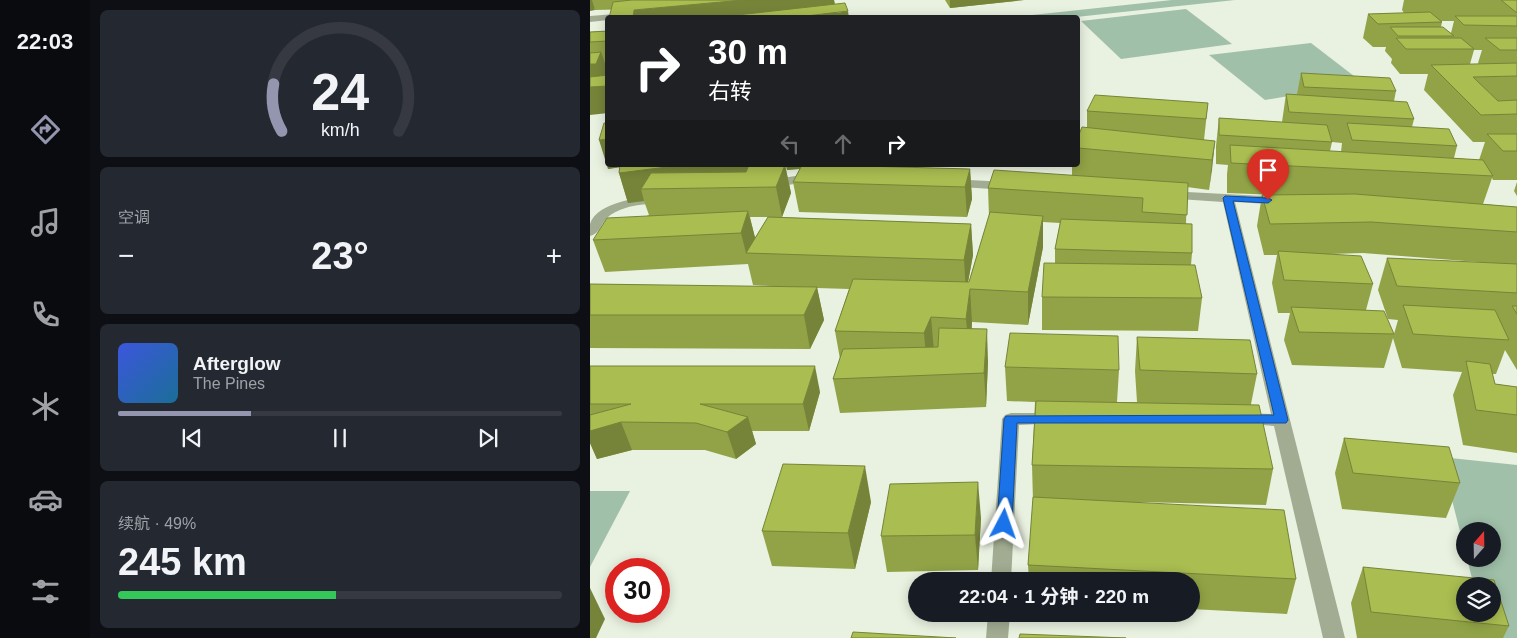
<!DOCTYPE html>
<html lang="zh">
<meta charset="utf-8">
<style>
:root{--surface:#171b24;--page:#242831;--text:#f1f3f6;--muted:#9ea1a6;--line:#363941;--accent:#9495ae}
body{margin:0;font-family:Arial,"Noto Sans SC",sans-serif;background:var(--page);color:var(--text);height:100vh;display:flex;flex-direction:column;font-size:19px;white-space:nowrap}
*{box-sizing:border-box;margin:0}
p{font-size:16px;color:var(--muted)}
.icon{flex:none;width:28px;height:28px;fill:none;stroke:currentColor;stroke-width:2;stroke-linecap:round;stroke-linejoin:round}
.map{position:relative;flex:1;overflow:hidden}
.sheet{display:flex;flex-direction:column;gap:10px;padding:10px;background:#0d0f14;width:500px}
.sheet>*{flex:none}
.top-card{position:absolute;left:15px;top:15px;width:475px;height:152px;border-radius:5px;box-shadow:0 2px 12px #0003;background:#202124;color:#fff;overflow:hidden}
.needle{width:32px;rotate:20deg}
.buttons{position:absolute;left:866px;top:522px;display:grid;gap:10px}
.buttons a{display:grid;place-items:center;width:45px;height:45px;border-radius:50%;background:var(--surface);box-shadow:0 2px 12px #0003;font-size:25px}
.speed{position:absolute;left:15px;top:558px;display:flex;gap:10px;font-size:25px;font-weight:700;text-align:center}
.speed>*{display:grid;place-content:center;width:65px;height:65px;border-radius:50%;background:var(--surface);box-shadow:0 2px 12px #0003;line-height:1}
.speed .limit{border:8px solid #d22;background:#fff;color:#111}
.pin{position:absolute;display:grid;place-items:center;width:42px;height:42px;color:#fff;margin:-51px -21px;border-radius:50% 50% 50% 0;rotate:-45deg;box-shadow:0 0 5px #0007}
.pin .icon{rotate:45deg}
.me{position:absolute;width:55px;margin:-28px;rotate:4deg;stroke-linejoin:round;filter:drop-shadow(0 0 4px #0008)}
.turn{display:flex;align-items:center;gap:18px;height:105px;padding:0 20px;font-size:22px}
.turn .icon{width:65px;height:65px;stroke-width:2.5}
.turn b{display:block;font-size:35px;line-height:42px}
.lanes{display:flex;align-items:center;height:48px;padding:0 20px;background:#0003;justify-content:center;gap:25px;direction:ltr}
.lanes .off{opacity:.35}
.big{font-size:38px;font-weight:700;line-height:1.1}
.sheet .tile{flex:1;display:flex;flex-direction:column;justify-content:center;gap:8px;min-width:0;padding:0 18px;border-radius:8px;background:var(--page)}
.sheet .dial{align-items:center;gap:0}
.dial svg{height:130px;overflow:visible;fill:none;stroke:var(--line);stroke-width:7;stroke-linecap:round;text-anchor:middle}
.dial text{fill:var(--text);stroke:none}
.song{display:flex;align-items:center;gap:15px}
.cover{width:60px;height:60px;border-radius:8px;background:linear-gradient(135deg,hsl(230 70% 55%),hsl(200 70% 35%))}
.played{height:5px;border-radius:2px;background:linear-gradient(90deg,var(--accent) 30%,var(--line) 30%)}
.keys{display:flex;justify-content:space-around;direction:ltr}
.heat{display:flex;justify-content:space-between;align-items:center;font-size:28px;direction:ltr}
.charge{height:8px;border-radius:4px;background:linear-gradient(90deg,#34c759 49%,var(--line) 0)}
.trip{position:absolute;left:318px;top:572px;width:292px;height:50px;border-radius:25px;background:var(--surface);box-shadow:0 2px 12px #0003;font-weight:700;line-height:50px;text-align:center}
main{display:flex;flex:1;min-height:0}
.tab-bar{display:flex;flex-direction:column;width:90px;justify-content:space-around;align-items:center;background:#090b0e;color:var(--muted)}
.tab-bar .icon{width:35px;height:35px}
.tab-bar .on{color:var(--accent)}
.tab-bar b{font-size:22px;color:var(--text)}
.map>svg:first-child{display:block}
</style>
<main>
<nav class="tab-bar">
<b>22:03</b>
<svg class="icon on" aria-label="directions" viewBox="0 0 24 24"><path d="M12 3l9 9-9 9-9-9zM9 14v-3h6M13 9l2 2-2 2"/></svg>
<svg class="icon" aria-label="music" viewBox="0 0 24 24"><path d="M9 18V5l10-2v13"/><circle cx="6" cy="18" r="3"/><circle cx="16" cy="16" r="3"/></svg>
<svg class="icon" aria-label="phone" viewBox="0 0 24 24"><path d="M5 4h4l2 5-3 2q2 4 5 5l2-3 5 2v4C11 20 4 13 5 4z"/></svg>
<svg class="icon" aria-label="climate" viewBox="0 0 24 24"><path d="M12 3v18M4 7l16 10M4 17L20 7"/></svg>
<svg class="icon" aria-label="car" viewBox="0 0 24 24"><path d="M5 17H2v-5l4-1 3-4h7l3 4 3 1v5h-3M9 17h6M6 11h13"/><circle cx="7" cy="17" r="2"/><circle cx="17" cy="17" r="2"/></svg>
<svg class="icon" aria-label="filters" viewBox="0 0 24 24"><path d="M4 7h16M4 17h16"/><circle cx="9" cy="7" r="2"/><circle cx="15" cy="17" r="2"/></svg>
</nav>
<section class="sheet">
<div class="tile dial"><svg viewBox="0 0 100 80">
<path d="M14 69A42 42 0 1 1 86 69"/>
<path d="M14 69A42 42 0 0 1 9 40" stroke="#9495ae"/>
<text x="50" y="56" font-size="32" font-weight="700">24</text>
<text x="50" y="72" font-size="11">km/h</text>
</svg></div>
<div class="tile"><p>空调</p>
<div class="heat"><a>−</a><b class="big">23°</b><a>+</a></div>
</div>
<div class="tile">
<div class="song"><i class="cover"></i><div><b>Afterglow</b><p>The Pines</p></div></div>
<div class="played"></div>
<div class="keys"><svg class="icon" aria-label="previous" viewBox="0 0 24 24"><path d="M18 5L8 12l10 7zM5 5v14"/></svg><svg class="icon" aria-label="pause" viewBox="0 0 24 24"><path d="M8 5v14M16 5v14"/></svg><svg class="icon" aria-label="next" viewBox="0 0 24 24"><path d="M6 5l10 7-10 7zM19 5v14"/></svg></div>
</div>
<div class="tile"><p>续航 · 49%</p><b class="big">245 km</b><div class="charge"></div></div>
</section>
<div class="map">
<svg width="927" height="638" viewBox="0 0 927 638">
<rect width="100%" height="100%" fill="#e9f1e0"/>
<g fill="#a0c0a9">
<polygon points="582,0 645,0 486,17 424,17"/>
<polygon points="596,9 642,44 531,59 491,21"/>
<polygon points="721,43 773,83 675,100 619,55"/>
<polygon points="851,457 927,465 927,638 897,638 902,614 902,586 884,586 877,559 902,559 902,531 875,531 875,551"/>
<polygon points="0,491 40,491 0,567"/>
</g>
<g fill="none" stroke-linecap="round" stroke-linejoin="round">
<g fill="#a2ac92" fill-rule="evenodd">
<polygon points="38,13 41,13 41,17 18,18 18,20 0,22 0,16"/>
<polygon points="225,173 229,174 231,177 229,180 179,188 173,184 179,180"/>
<polygon points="360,179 417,182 423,186 417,190 356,186 354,183"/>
<polygon points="578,191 692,197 698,201 692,205 645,202 755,638 733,638 684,426 646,423 643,419 646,415 652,413 681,414 633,202 574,198 572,195"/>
<path d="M 74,194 L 80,198 L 78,201 C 59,205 35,203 18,217 C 11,223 10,234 0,236 C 0,233 0,227 0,224 C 7,201 54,197 74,194 Z"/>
<polygon points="421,413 464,413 470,415 473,419 470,423 429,425 421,581 401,581 412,419 415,415"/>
<polygon points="398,614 420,614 418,638 396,638"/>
</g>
</g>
<g fill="#91a346" fill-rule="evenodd">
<polygon points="0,0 244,0 245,4 5,10"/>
<polygon points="355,0 434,0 360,8"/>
<path d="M 814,0 L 927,0 L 927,180 L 903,180 L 902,178 L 893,204 L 927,207 L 927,370 L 915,350 L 906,374 L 902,374 L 905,384 L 927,387 L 927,453 L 873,445 L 863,395 L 872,372 L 812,368 L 803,338 L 794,368 L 702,365 L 694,340 L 700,313 L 688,313 L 682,283 L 687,255 L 674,255 L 667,226 L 672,195 L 689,195 L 637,193 L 637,174 L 638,165 L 626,164 L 626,146 L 629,118 L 692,122 L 696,94 L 707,94 L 711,73 L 806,91 L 804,101 L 824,119 L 822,127 L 867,146 L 864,158 L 889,160 L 895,142 L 883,142 L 834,90 L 838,74 L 810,74 L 801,63 L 802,59 L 795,51 L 796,47 L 783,47 L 773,38 L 778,14 L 814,13 L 812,10 ZM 850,21 L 864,21 L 861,33 L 851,27 L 852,22 ZM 884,50 L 892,50 L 888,63 L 889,64 L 880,64 ZM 742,142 L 752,143 L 751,152 L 740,151 ZM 773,253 L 914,264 L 797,258 L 788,290 L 798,319 L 808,320 L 804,334 L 776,310 L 783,284 L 740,254 Z"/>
<polygon points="18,31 18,67 16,67 0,115 0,32"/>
<path d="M 618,103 L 614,140 L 625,141 L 619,190 L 597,187 L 596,224 L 602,253 L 601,265 L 612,298 L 608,331 L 452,330 L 452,297 L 465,263 L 465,249 L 470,223 L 453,222 L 453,247 L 438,325 L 382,322 L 382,328 L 398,362 L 396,407 L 250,413 L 243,379 L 250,359 L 245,331 L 259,289 L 227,288 L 234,320 L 220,349 L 0,348 L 0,284 L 197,287 L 163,285 L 158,264 L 15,272 L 3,240 L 59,215 L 54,201 L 38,203 L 29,173 L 30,167 L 18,169 L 18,165 L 195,165 L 201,193 L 192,217 L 184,217 L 381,224 L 383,255 L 378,282 L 379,282 L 399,216 L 398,188 L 482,175 L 482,165 L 488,165 L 488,137 L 497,128 L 497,111 ZM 160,217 L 178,217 L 165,238 Z"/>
<polygon points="196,165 380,169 382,199 377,217 209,212 203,182 210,169 197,170"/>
<polygon points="927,182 927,196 924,191"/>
<polygon points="547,337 667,374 661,404 683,469 676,505 548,502 706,579 697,614 601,609 601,581 439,581 438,565 443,501 442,465 445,402 417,401 415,367 529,370 527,402 547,402 545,371"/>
<polygon points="0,366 230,392 219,431 162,431 166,444 146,459 115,450 42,450 7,459 0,443"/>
<polygon points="754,438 870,483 856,518 752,509 745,473"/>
<polygon points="281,502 265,569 182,566 172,531"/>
<polygon points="391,518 388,570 297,572 291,536"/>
<polygon points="773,567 919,626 913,638 767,638 761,603"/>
</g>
<g fill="#768439">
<polygon points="0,0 2,0 5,10 0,11"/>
<polygon points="153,0 244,0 246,13 258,11 259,18 43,18 44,10"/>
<polygon points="360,0 434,0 360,8"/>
<polygon points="11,52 18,72 18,113 0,115 0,64"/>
<polygon points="18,139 18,165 44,165 18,169 9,140"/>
<polygon points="625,141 622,170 619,190 622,160"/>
<polygon points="93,165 181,165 154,187 51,189 54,201 38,203 29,173"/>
<polygon points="195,165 201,193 192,217 186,187"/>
<polygon points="196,165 248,165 197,170"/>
<polygon points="380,169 382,199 377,217 375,187"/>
<polygon points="158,211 166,241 156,253 151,233"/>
<polygon points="453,216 453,247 438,325 438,292"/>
<polygon points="381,224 383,255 376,293 374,260"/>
<polygon points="227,287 234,320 220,349 214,315"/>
<polygon points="380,289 382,322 379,352 376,319"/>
<polygon points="341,317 344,351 337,367 334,333"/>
<polygon points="397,329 398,362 396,407 394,373"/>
<polygon points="225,366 230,392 219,431 213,404"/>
<polygon points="158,417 166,444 146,459 137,432"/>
<polygon points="31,422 42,450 7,459 0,443 0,431"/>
<polygon points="275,466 281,502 265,569 258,533"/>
<polygon points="388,482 391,518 388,570 385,535"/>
<polygon points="0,588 15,619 6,638 0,638"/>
</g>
<g fill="#a9bd51" stroke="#768439" fill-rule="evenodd">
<polygon points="42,0 153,0 44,10 43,18 19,18 23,2"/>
<polygon points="911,0 927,0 927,13"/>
<polygon points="255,3 258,11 200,18 120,18"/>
<polygon points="840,12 852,22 788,24 778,14"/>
<polygon points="865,16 927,16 927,26 874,25"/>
<polygon points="800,27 853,27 864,36 808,36"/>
<polygon points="18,31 18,41 0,42 0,32"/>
<polygon points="806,38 871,38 884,49 816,49"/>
<polygon points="895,38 927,38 927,50 910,50"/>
<polygon points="11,52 6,64 0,64 0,53"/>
<polygon points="927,63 927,76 883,77 908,101 927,100 927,114 891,115 841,65"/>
<polygon points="711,73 800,78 806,91 714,87"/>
<polygon points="18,75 18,86 0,87 0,77"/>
<polygon points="696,94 817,102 824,119 699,112"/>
<polygon points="505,95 618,103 616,119 497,111"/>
<polygon points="629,118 737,125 742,142 629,135"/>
<polygon points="14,123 18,123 18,139 9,140"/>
<polygon points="757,123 859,129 867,146 762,140"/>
<polygon points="492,127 625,141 622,160 488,148 488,137"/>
<polygon points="897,134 927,134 927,151 913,151"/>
<polygon points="640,145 893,160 903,176 641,163"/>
<polygon points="30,165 93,165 29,173"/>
<polygon points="159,165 195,165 186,187 51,189 61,173 156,172"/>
<polygon points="212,165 237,165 380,169 375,187 203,182"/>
<polygon points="404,170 598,183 597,215 552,212 553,198 398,188"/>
<polygon points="765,194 927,207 927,232 781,222 680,224 672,195"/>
<polygon points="158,211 151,233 3,240 17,218"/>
<polygon points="400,212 453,216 438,292 380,289 376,319 341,317 334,333 245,331 263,279 379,282"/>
<polygon points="178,217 381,224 374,260 156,253"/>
<polygon points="471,219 602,224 602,253 465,249"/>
<polygon points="688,251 771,256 783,284 694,280"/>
<polygon points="797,258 927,264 927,293 807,286"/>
<polygon points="454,263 605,265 612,298 452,297"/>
<polygon points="0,284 227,287 214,315 0,315"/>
<polygon points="813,305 905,310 919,340 823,334"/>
<polygon points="922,306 927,306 927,314"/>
<polygon points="701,307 794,311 804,334 709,332"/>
<polygon points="349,328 397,329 394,373 243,379 253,349 348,347"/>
<polygon points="420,333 528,336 529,370 415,367"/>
<polygon points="547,337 660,340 667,374 550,370"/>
<polygon points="876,361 900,364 905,384 927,387 927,415 886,410"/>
<polygon points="0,366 225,366 213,404 110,404 158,417 137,432 106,423 31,422 0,431 0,415 41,404 0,404"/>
<polygon points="446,401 669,405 683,469 442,465"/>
<polygon points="754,438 859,447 870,483 763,473"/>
<polygon points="193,464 275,466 258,533 172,531"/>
<polygon points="388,482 385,535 291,536 300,484"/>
<polygon points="443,497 694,510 706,579 438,565"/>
<path d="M 773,567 L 904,580 L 919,626 L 781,612 ZM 875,586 L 902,586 L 902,614 L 875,614 Z"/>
<polygon points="263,632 366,638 261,638"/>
<polygon points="430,634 536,638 429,638"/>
</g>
<polygon fill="#1a73e8" stroke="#114b97" points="635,196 678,198 682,200 678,203 643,201 698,420 696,423 427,423 422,524 420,528 414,530 409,528 407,524 414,419 416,416 684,415 633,198"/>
</svg>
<div class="buttons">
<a><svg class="needle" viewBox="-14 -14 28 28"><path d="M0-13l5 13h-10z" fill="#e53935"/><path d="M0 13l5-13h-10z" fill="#9ea1a6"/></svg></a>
<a><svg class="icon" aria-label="layers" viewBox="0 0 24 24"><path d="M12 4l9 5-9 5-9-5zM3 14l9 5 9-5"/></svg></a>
</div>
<div class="speed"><div class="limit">30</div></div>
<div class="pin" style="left:678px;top:200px;background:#d93025"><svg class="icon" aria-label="arrive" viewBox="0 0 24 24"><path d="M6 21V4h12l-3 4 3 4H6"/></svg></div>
<svg class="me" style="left:414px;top:524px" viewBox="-20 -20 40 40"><path d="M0-17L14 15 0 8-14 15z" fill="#1a73e8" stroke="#fff" stroke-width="4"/></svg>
<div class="trip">22:04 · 1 分钟 · 220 m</div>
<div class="top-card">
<div class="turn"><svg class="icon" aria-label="right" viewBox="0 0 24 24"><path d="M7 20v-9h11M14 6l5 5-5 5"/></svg><div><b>30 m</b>右转</div></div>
<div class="lanes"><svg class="icon off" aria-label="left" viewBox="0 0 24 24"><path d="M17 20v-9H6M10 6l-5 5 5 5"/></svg><svg class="icon off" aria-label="ahead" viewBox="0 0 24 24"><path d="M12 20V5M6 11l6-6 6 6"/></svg><svg class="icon" aria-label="right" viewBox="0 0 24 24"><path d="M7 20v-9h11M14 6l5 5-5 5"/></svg></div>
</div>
</div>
</main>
